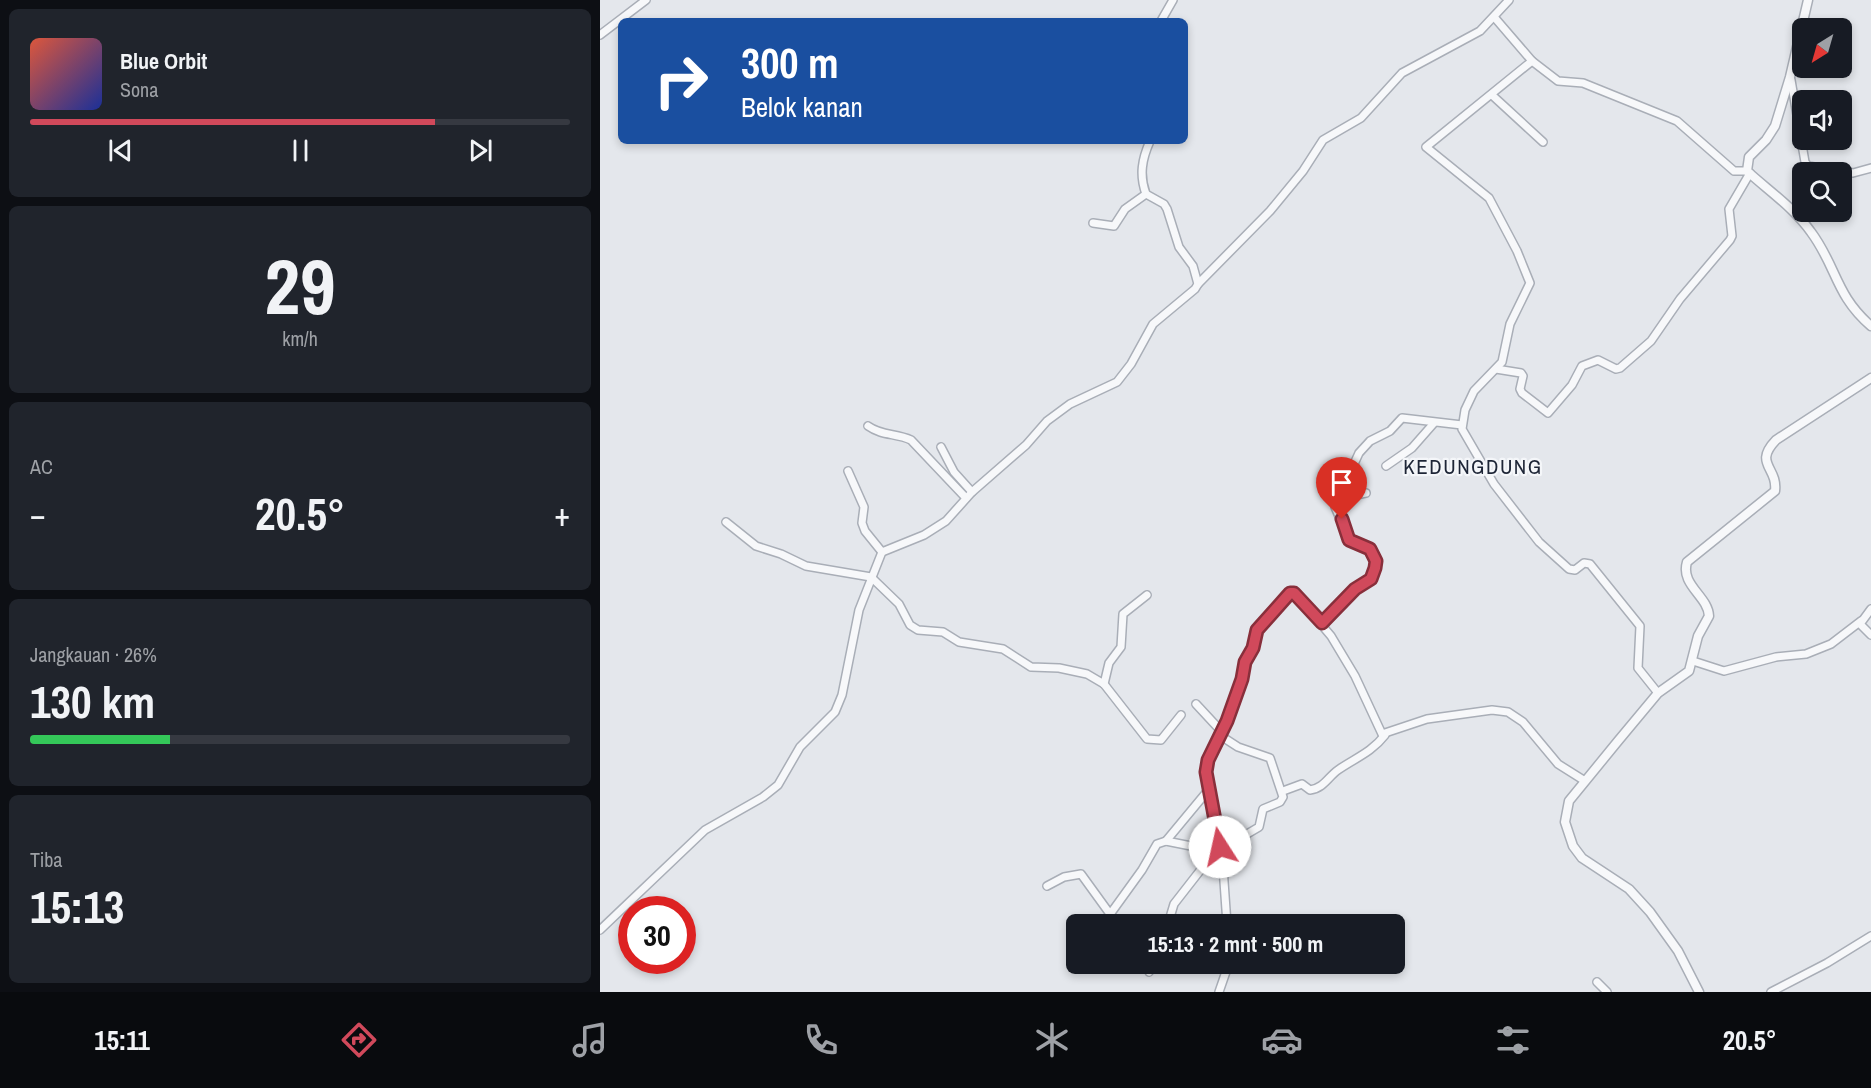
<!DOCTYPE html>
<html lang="id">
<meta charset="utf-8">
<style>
:root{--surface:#171b24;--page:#20242c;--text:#f1f3f6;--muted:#9ea1a6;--line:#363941;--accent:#d1495b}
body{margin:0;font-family:"Archivo Narrow",sans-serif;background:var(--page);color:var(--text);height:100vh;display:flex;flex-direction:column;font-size:22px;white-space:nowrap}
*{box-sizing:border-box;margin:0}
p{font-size:20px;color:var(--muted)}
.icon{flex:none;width:33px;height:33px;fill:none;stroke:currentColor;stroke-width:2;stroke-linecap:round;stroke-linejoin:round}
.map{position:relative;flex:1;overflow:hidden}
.sheet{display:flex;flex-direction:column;gap:9px;padding:9px;background:#0d0f14;width:600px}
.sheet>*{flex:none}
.guide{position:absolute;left:18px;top:18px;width:570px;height:126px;border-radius:9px;box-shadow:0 3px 9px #0003;background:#1a4fa0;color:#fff;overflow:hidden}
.needle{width:39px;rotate:217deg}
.buttons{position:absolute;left:1192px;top:18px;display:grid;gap:12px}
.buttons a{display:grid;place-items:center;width:60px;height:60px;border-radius:9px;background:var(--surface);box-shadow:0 3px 9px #0003;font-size:30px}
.speed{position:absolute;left:18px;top:896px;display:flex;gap:12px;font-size:30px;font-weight:700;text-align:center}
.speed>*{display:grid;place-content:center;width:78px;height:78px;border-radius:50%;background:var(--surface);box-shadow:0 3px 9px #0003;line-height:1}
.speed .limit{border:9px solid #d22;background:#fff;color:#111}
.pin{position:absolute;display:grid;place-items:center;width:51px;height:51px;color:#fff;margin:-62px -26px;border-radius:50% 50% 50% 0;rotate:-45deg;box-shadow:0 0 6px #0007}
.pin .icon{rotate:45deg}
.me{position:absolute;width:66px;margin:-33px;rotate:350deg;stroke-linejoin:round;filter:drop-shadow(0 0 4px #0008)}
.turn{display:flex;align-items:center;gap:21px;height:126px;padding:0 24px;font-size:27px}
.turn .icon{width:78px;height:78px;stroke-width:2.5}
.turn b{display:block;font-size:42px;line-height:51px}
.big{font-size:45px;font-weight:700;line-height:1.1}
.sheet .card{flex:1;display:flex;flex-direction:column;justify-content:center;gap:9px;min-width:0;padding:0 21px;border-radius:9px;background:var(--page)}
.sheet .dial{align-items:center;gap:0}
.dial b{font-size:78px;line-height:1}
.song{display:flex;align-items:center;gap:18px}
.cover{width:72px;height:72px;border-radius:9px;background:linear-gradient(135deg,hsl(10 70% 55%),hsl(230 70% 35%))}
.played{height:6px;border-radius:3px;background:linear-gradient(90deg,var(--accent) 75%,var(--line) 75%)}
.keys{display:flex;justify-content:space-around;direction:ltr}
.heat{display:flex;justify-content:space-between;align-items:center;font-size:33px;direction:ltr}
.charge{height:9px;border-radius:4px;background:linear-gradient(90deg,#34c759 26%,var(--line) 0)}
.trip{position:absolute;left:466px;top:914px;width:339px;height:60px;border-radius:9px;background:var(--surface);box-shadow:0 3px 9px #0003;font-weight:700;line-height:60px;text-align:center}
.menu{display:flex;height:96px;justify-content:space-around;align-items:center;background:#090b0e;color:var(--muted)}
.menu .icon{width:42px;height:42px}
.menu .active{color:var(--accent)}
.menu b{font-size:27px;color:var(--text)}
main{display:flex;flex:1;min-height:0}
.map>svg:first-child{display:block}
</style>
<main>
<section class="sheet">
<div class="card">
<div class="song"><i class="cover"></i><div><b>Blue Orbit</b><p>Sona</p></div></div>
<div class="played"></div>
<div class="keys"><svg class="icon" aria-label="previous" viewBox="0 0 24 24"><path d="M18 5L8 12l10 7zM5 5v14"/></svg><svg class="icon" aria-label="pause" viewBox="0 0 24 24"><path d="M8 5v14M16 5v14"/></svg><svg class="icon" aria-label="next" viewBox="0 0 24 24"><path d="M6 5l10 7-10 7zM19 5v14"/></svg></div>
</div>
<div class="card dial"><b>29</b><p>km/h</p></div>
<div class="card"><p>AC</p>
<div class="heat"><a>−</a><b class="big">20.5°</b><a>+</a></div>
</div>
<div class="card"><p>Jangkauan · 26%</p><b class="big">130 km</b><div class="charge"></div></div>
<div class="card"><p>Tiba</p><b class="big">15:13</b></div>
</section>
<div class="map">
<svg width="1271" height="992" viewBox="0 0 1271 992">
<rect width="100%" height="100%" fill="#e4e7ec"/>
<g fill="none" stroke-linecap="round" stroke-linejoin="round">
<defs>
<g id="minor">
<polyline points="895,18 932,61 958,81 983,83 1077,121 1134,171 1147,171"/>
<polyline points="561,21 573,0"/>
<polyline points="0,35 46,0"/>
<polyline points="932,61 826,147 889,198 917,251 930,283 910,324 902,362 874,391 865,410 862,429 894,484 939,542 969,569 975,570 984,563 990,564 1040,626 1038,668 1058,693"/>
<polyline points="1191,80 1205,162 1208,166 1253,173 1271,168"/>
<polyline points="893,96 943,142"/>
<polyline points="493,223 514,226 525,209 546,194"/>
<polyline points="598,284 670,211 703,171 723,140 761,118 802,73 880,31 909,0"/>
<polyline points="896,369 921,373 923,376 920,389 922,393 948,413 972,385 982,366 998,360 1016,369 1020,368 1051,341 1080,299 1130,240 1132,236 1129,209 1150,173"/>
<path d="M 268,426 C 282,436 296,433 311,440 L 366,498"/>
<polyline points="341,447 354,472 372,492"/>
<polyline points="786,466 812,448 834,423"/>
<polyline points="248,471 264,507 262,523 265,531 282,552"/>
<polyline points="738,508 741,498 766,493"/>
<polyline points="126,522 156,546 181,554 206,566 271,577 299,604 310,625 318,630 343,632 359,642 403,649 431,667 459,668 487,674 504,684 547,739 561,740 581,715"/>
<polyline points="1271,609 1260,624 1271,635"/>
<path d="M 722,623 C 732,612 742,601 753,591 C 768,578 784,573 770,549 L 749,540 L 735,507 L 735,491 L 749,475 L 759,453 L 770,441 L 790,431 L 802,418 L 862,425"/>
<polyline points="1093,661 1124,671 1176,657 1206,654 1231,644 1261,621"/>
<polyline points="504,684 509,663 521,647 523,614 547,595"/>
<polyline points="596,704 622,732"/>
<path d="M 683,791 L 702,784 L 710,790 C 724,788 728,777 738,770 C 755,758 771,753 785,735"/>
<polyline points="566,841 610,788"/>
<polyline points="447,886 464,877 481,874 510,914"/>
<polyline points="503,924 542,870 557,844 566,841 616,851"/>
<polyline points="568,924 574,904 613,854 659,827 663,809 680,802 683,797 670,758 638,747 621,736"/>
<polyline points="627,924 622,853 606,767 639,691 645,661 653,648 657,630 690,593 697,596 731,636 755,676 782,734 827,719 892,710 908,712 923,722 958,764 985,781"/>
<path d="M 0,930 L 105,830 L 163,797 L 178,785 L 200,747 L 235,712 L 242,695 L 259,610 L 282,552 L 324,535 L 346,521 L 372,492 L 426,445 L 447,421 L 470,404 L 517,382 L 531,364 L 553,324 L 595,289 L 598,284 L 593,266 L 579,247 L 567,209 L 564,204 L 546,194 C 539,175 542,159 550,141"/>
<polyline points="549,972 556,963"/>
<polyline points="997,982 1007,992"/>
<polyline points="619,992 629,963"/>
<polyline points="1171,992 1227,963 1271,936"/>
</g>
<g id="tertiary">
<path d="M 1208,0 L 1190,77 L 1175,126 L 1166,140 L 1149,157 L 1147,171 C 1169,191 1194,208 1211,232 C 1237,267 1235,295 1271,326"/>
<path d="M 1099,992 L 1078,951 L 1050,912 L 1029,889 L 982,858 L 973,846 L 965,822 L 969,801 L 1018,741 L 1058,693 L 1089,671 L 1098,636 L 1109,616 C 1108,596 1080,585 1087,562 L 1175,491 C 1178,467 1153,464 1176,440 L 1271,378"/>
</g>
</defs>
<use href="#minor" stroke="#a9aeb7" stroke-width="10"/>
<use href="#tertiary" stroke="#a9aeb7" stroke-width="11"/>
<use href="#minor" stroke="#f7f8fa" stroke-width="7"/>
<use href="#tertiary" stroke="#f7f8fa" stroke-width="8"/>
</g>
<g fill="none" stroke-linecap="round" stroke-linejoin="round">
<defs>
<polyline id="route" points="620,847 606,772 608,760 627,721 642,679 645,662 653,648 657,630 690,593 694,593 722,623 755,589 771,579 775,568 776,561 770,549 749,540 742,519"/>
</defs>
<use href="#route" stroke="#882f3b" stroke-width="15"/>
<use href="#route" stroke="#d1495b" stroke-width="10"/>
</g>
<g text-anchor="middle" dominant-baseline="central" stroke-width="4.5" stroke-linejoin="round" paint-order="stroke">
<g font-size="21" letter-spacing="1.5" fill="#1d2536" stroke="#f4f6f9">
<text x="873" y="466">KEDUNGDUNG</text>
</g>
</g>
</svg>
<div class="buttons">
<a><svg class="needle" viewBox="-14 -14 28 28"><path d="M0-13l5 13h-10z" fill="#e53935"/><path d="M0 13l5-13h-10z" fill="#9ea1a6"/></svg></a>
<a><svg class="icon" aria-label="sound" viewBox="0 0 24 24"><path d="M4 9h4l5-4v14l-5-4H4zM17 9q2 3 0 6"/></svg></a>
<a><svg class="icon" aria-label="search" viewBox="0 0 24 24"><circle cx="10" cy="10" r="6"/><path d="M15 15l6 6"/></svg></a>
</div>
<div class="speed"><div class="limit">30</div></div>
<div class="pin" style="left:742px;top:519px;background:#d93025"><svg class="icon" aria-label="arrive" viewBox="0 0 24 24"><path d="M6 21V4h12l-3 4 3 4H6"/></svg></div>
<svg class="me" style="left:620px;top:847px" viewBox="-20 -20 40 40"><circle r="19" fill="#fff"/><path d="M0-13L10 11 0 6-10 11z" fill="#d1495b"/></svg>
<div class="trip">15:13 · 2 mnt · 500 m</div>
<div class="guide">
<div class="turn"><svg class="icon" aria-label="right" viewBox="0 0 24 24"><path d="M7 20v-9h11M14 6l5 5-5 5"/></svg><div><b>300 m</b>Belok kanan</div></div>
</div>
</div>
</main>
<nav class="menu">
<b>15:11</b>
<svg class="icon active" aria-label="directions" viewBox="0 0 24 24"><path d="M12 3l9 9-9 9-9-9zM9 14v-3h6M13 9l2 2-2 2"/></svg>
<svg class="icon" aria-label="music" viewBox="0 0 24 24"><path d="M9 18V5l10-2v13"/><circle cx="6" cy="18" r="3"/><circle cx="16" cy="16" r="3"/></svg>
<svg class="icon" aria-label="phone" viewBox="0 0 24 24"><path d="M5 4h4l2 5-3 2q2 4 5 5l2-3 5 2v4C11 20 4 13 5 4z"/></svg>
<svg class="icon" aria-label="climate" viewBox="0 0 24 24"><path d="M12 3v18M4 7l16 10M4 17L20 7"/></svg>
<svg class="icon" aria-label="car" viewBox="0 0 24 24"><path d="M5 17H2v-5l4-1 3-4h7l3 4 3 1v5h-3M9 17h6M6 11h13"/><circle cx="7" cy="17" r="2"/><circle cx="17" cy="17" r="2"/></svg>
<svg class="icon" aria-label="filters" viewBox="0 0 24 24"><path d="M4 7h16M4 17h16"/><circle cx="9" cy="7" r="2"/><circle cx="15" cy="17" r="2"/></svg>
<b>20.5°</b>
</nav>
